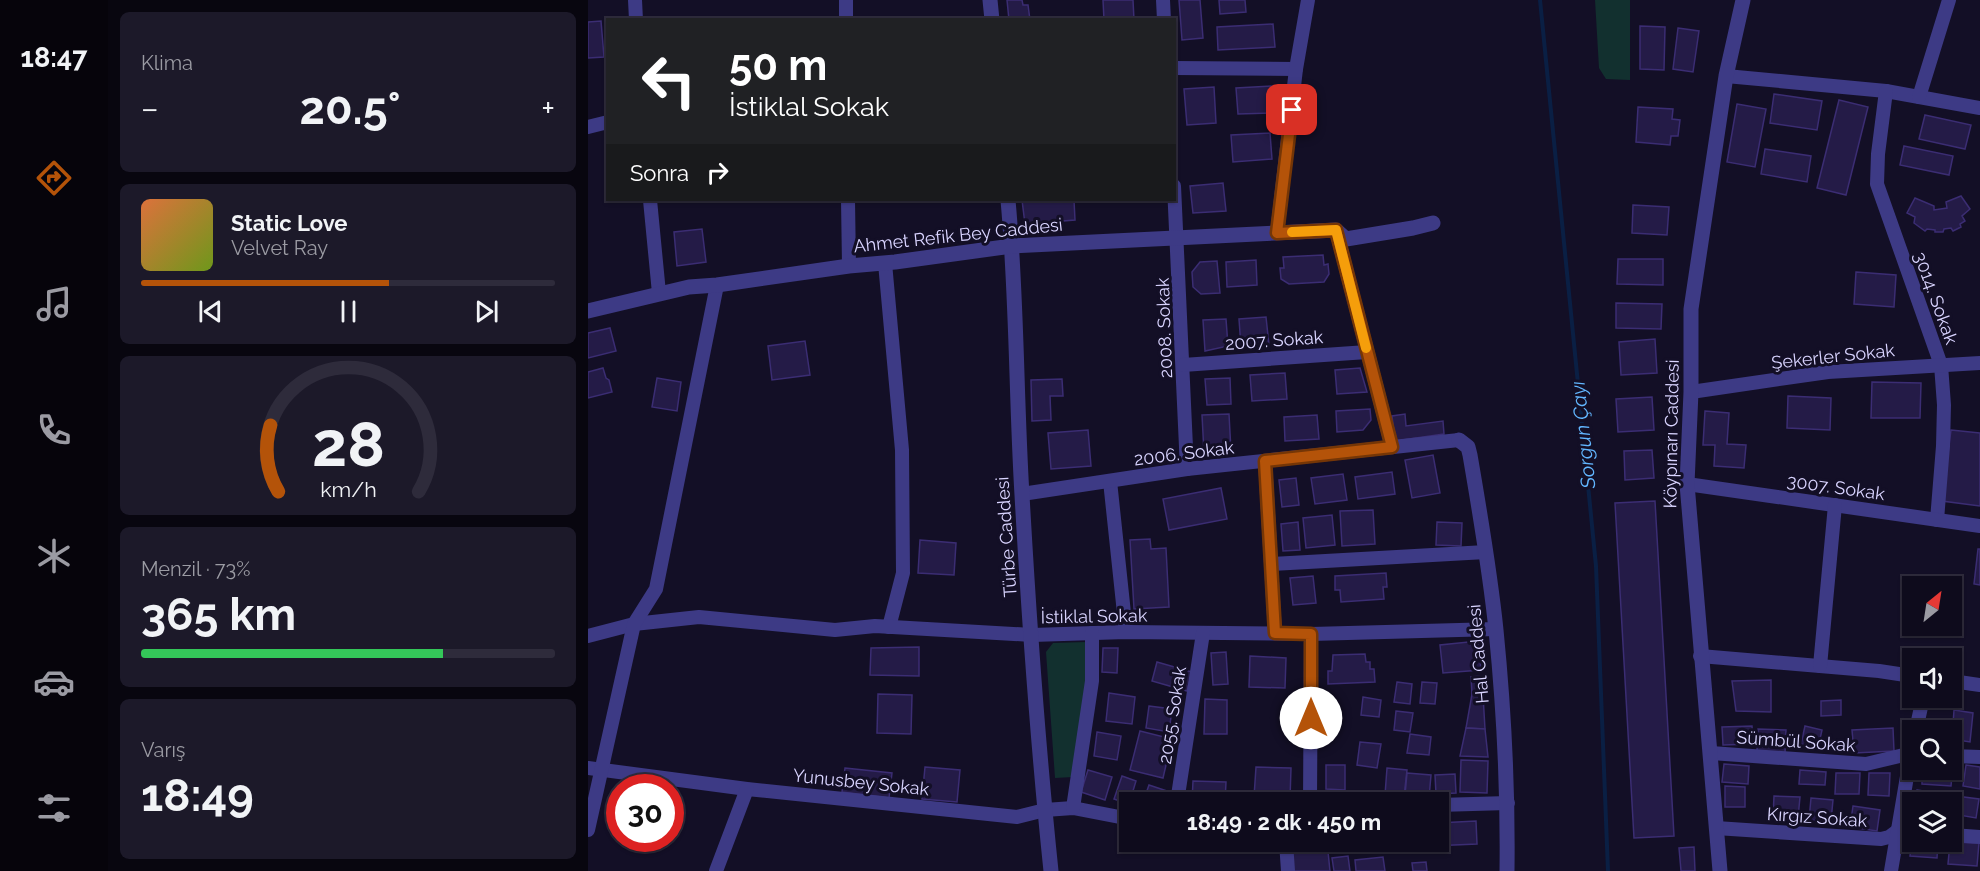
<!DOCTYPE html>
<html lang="tr">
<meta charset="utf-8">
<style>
:root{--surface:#0e0b1c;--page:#1c1929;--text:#f1f3f6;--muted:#9b9ba3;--line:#2e2b3b;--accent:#b45309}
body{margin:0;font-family:Raleway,sans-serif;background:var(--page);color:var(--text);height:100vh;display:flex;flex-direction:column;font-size:22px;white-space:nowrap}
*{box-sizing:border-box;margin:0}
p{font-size:20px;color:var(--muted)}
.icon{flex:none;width:33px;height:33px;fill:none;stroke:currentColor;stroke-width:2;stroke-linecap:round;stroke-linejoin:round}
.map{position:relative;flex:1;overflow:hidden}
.drawer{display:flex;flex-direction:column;gap:12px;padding:12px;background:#08060f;width:480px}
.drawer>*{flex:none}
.banner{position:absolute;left:18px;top:18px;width:570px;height:183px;border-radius:0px;box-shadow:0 2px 4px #0004,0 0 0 2px var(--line);background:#202124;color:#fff;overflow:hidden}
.needle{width:39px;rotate:30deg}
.fabs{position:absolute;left:1314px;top:576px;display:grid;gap:12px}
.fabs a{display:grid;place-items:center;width:60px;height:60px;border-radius:0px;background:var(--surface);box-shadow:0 2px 4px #0004,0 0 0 2px var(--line);font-size:30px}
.speed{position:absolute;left:18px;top:774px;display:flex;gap:12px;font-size:30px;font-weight:700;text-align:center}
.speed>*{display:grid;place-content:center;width:78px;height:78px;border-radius:50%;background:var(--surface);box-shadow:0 2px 4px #0004,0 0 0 2px var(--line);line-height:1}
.speed .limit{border:9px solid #d22;background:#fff;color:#111}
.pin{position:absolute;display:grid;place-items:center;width:51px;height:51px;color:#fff;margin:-26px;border-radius:12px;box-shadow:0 3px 9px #0006}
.me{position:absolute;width:66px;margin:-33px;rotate:0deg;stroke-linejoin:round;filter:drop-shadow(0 0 4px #0008)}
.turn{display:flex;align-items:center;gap:21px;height:126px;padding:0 24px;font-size:27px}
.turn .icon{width:78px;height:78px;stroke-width:2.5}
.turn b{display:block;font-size:42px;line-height:51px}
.then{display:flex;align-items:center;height:57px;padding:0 24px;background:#0003;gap:12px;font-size:22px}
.big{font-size:45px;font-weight:700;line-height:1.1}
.drawer .card{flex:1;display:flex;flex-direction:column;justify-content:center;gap:9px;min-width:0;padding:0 21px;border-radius:9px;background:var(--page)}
.drawer .dial{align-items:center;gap:0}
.dial svg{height:156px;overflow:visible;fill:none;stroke:var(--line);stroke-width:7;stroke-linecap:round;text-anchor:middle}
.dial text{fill:var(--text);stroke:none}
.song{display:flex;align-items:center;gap:18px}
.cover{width:72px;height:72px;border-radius:9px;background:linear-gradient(135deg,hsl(20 70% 55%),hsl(80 70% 35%))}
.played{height:6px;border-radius:3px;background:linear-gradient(90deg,var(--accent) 60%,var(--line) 60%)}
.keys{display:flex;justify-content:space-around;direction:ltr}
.heat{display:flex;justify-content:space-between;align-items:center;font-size:33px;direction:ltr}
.charge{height:9px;border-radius:4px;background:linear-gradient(90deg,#34c759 73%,var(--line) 0)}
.trip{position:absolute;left:531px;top:792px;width:330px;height:60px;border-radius:0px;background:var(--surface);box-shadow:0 2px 4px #0004,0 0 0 2px var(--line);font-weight:700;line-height:60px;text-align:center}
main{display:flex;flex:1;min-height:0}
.tabs{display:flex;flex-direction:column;width:108px;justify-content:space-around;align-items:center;background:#06040b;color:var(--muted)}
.tabs .icon{width:42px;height:42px}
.tabs .selected{color:var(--accent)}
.tabs b{font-size:27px;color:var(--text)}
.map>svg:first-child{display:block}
</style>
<main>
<nav class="tabs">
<b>18:47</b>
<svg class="icon selected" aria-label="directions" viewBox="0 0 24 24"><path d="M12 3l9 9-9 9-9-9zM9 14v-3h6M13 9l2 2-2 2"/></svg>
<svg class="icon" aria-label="music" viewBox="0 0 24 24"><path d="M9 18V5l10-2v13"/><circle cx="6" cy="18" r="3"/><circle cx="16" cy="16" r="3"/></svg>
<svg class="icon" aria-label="phone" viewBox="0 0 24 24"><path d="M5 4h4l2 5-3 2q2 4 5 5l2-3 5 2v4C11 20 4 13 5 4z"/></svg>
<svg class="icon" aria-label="climate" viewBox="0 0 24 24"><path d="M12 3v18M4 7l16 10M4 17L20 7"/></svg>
<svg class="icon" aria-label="car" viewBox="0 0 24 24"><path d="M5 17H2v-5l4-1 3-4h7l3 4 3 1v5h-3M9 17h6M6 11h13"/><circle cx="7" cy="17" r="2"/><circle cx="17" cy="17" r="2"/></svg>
<svg class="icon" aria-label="filters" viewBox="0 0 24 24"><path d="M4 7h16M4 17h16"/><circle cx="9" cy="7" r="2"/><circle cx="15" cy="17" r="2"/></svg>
</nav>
<section class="drawer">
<div class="card"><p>Klima</p>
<div class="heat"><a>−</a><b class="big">20.5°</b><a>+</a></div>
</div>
<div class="card">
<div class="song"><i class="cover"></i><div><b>Static Love</b><p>Velvet Ray</p></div></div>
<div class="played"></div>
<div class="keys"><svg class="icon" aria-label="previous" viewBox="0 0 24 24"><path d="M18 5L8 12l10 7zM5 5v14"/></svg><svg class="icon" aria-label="pause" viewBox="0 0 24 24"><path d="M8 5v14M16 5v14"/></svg><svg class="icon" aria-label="next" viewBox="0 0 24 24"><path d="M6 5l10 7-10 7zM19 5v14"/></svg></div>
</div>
<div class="card dial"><svg viewBox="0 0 100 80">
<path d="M14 69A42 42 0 1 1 86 69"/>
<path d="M14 69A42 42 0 0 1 10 35" stroke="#b45309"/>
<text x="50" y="56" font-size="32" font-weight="700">28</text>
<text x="50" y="72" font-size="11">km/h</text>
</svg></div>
<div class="card"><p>Menzil · 73%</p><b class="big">365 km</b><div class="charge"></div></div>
<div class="card"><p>Varış</p><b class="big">18:49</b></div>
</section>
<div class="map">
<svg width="1392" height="871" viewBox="0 0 1392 871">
<rect width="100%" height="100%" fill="#130f26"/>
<g fill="#12302f">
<polygon points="1007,0 1042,0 1042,80 1018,79 1011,68"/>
<polygon points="498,642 498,687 485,777 467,778 458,652 465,643"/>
</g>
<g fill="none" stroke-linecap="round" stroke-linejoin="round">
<polyline stroke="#0a1f44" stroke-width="4" points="952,0 1008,566 1020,871"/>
</g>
<g fill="#241b47" stroke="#3b2d73" stroke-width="1.5">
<polygon points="419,0 434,0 435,5 440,5 442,20 421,20"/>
<polygon points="515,0 545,0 546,20 516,20"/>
<polygon points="591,0 612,0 615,38 594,40"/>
<polygon points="631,0 657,0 658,12 632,14"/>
<polygon points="13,21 16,57 0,58 0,22"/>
<polygon points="685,24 687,47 630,50 629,27"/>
<polygon points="1052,26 1077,27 1076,70 1052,69"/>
<polygon points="1090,28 1111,31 1105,72 1085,69"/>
<polygon points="686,86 687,113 650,114 648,88"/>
<polygon points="626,87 628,123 599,125 596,89"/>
<polygon points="1186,94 1234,101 1229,130 1182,123"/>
<polygon points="1251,100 1280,107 1258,195 1229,188"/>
<polygon points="1149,104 1178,109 1167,167 1139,162"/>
<polygon points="1050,107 1085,109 1084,119 1092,120 1090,136 1083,136 1082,145 1048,142"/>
<polygon points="1337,115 1383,125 1377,149 1331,139"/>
<polygon points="682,133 684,159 645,162 643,135"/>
<polygon points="1316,146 1365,156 1361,175 1312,165"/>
<polygon points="1177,149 1223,156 1219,182 1173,174"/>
<polygon points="635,183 638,211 605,213 602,186"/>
<polygon points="1373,196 1382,209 1374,216 1377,221 1372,224 1373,227 1365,231 1363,228 1356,229 1355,232 1347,232 1347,230 1339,229 1337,231 1326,223 1327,217 1319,213 1327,198 1346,206 1346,210 1359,208 1358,202"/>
<polygon points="434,200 486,200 487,220 437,224"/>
<polygon points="1045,205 1081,207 1079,235 1044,233"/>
<polygon points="114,229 118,262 89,266 86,232"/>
<polygon points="735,255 736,265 740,264 741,274 736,282 701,284 693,279 692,268 696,268 695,257"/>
<polygon points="1030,259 1075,259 1075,285 1029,284"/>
<polygon points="668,260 669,285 639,287 638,262"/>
<polygon points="629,261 632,293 613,294 605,287 604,272 612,262"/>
<polygon points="1268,272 1308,275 1306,307 1266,304"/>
<polygon points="1028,303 1074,304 1073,329 1028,328"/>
<polygon points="678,317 681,345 653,347 651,319"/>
<polygon points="638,319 640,346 617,351 615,320"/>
<polygon points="22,328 28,351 0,358 0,333"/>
<polygon points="1067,339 1069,373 1033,375 1031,342"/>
<polygon points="217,341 222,375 184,380 180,346"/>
<polygon points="15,368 18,378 21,380 24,392 0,398 0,372"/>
<polygon points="772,368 779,392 749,394 747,370"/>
<polygon points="697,373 699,399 664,401 662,375"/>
<polygon points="69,378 93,382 89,411 64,407"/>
<polygon points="642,378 643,404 619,405 617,379"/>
<polygon points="474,379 475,396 462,396 463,420 444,421 443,380"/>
<polygon points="1284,382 1333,383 1332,418 1283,418"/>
<polygon points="1200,396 1243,398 1242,430 1199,428"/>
<polygon points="1064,397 1066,430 1030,432 1028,399"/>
<polygon points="782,409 783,420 775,430 749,432 748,411"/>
<polygon points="1117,411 1141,413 1139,444 1158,445 1156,468 1126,466 1127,445 1115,445"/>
<polygon points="641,414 643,451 616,453 614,415"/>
<polygon points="817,414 818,426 855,421 856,434 807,441 804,416"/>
<polygon points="729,415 731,439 697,441 696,417"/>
<polygon points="500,430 503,466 463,469 460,433"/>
<polygon points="1363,430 1392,433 1392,506 1354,501"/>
<polygon points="1064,450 1066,478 1037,480 1036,451"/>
<polygon points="845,455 852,493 824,498 817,460"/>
<polygon points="804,472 807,494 770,499 767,477"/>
<polygon points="755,474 759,500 727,504 723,478"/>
<polygon points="708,478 711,505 694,507 691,480"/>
<polygon points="633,488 639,519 581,530 575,499"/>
<polygon points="1067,501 1086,836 1046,838 1027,503"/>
<polygon points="785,510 787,544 754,546 752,511"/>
<polygon points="744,515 747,545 718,548 715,518"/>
<polygon points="710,522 712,550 695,551 693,524"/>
<polygon points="849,522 874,523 873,546 848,545"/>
<polygon points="562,539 563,549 578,548 581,607 546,609 542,540"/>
<polygon points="332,540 368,543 366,575 330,573"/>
<polygon points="1390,549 1392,549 1392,585 1386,584"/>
<polygon points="798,573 799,587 795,587 796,599 753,602 752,590 747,590 747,576"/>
<polygon points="725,576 728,603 705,605 702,578"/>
<polygon points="890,641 893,670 855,673 852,645"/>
<polygon points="331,647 331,676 282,675 283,648"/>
<polygon points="515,648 530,648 529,673 514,672"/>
<polygon points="638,652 640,684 625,685 623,653"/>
<polygon points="777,654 778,662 782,662 782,669 786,669 787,682 740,684 740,671 744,671 745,655"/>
<polygon points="662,656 698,658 697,688 661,687"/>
<polygon points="569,662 604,672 599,691 564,681"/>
<polygon points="892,676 895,695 884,694 883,677"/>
<polygon points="1183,680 1183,712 1148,711 1144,681"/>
<polygon points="809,682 824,684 822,704 806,702"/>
<polygon points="834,682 849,683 847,704 832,703"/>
<polygon points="521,693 547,697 544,724 518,721"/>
<polygon points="290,694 324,695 323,734 289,733"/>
<polygon points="884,694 895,695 897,729 878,728"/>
<polygon points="775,697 793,700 791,717 773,715"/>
<polygon points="617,699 639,700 639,734 616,734"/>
<polygon points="1253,700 1253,715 1233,716 1233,701"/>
<polygon points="561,706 584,709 581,732 558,728"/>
<polygon points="1366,710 1385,713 1382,742 1364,739"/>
<polygon points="808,711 825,713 822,732 806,730"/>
<polygon points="1164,726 1165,744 1135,745 1134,727"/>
<polygon points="1217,726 1234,730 1230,748 1213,744"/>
<polygon points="878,728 897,729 900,757 872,756"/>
<polygon points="1305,728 1306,751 1266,753 1264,730"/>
<polygon points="1170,729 1198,730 1197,753 1169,751"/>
<polygon points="552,731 584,739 575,778 542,770"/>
<polygon points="509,732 533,736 529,760 506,756"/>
<polygon points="822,734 843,737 841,755 819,753"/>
<polygon points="772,742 793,744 789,768 769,765"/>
<polygon points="873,760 900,761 899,793 872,792"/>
<polygon points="1136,764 1161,766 1160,784 1134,782"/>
<polygon points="738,765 757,765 757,790 738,789"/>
<polygon points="1365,765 1363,786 1334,784 1334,770 1364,770"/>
<polygon points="1378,765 1392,767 1392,789 1375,786"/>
<polygon points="337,767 372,770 369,802 334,799"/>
<polygon points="668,767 703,768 702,799 666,797"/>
<polygon points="257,768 304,773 301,798 254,792"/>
<polygon points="799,768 819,770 816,797 797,795"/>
<polygon points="500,770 524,777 517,800 493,792"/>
<polygon points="1212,770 1238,772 1237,785 1211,784"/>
<polygon points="819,773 843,775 841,798 817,795"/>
<polygon points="1248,773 1272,773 1271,794 1247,794"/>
<polygon points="1281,773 1302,773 1301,796 1280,795"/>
<polygon points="867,774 868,793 848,794 847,775"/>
<polygon points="534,776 548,781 541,804 526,799"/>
<polygon points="605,781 638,782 637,802 604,802"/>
<polygon points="561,785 579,791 575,802 555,802"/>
<polygon points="1137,786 1157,787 1157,807 1137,807"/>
<polygon points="1329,790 1368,796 1365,817 1364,802 1327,802"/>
<polygon points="1186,796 1212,797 1210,818 1185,817"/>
<polygon points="1368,796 1391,799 1388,818 1365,814"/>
<polygon points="1223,798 1245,800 1243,821 1221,820"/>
<polygon points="1265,806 1292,810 1289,831 1262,827"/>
<polygon points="888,821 889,844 797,848 797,842 850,842 850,823"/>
<polygon points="1324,838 1324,842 1350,842 1349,858 1322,856"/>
<polygon points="739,842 742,871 703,871 701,845"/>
<polygon points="747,842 758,842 759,851 748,852"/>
<polygon points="1362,842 1391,843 1389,866 1360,864"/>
<polygon points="1106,847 1107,871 1093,871 1091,848"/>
<polygon points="760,856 762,871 746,871 744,858"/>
<polygon points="795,857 797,871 768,871 767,860"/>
<polygon points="838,862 839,871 825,871 824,863"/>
</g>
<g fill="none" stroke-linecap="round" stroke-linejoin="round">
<g stroke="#3d3a85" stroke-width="14">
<polyline points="47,0 48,20"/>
<polyline points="258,0 258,20"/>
<polyline points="575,0 576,20"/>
<polyline points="586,68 708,69"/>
<polyline points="1138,76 1298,91 1392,108"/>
<polyline points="1298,91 1290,154 1289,184 1353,365 1356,405 1355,446 1349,520"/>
<polyline points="1331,97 1361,0"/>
<polyline points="0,127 20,122"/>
<polyline points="586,186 599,469"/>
<polyline points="62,200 71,293"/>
<polyline points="260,200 261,266"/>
<polyline points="748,230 804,447"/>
<polyline points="689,233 708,69 720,0"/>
<polyline points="297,263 314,450 315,573 301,627"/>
<polyline points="595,365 779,352"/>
<polyline points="1103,392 1240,372 1392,363"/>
<polyline points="677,461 687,633"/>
<polyline points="522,481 538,632"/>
<polyline points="1099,484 1392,526"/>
<polyline points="434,494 599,469 871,440"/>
<polyline points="684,564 898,552"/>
<polyline points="0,636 46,624 111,617 247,630 287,626 444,635 538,632 723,634 908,629"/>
<polyline points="1112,656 1291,671 1324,676"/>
<polyline points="1232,666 1247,505"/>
<polyline points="1364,681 1392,685"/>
<polyline points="1328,730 1335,698"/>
<polyline points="1123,753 1278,764 1324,753"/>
<polyline points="1364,756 1392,757"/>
<polyline points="0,768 159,789 429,817 457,810 485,808 542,819"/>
<polyline points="589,802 615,633"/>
<polyline points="722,802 723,634"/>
<polyline points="850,805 920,803"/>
<polyline points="485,808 504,681 504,633"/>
<polyline points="1128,828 1293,839 1301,837 1309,831 1324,832"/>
<polyline points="0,830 46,624 68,589 129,285"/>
<polyline points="1364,835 1392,837"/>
<polyline points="698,842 700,871"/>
<polyline points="128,871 159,789"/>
<polyline points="1303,871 1324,747"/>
</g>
<g stroke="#3d3a85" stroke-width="15">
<polyline points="402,0 404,20"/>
<path d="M 420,200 C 429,298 428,396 434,495 C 441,620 450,746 463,871"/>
<polyline points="0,311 101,287 129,285 261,266 307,262 424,246 748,230 758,239 825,228 845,223"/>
<path d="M 871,440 L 880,447 L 882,455 C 892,513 902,571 908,630 C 916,710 920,791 919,871"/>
<polyline points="1132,871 1099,484 1103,392 1103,309 1138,76 1155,0"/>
</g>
</g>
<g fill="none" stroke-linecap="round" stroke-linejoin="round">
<defs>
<polyline id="route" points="704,110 689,233 748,230 804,447 677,461 687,633 723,634 723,718"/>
</defs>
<use href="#route" stroke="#753606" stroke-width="15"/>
<use href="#route" stroke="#b45309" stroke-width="10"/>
<polyline stroke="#f59e0b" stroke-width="10" points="704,232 748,230 778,348"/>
</g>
<g text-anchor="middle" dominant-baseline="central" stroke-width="6" stroke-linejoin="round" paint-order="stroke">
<g font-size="18" fill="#d9d4ff" stroke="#130f26">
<text transform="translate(370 235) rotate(-6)">Ahmet Refik Bey Caddesi</text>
<text transform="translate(1348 298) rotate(70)">3014. Sokak</text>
<text transform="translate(576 328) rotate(-92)">2008. Sokak</text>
<text transform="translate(686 340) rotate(-4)">2007. Sokak</text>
<text transform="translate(1245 356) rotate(-6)">Şekerler Sokak</text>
<text transform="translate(1083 434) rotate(-89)">Köypınarı Caddesi</text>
<text transform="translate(596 453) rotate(-7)">2006. Sokak</text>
<text transform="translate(1248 487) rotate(8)">3007. Sokak</text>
<text transform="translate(418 537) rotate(-94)">Türbe Caddesi</text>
<text transform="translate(506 616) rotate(-1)">İstiklal Sokak</text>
<text transform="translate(890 654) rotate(-95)">Hal Caddesi</text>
<text transform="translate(584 715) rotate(-81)">2055. Sokak</text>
<text transform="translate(1208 741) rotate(4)">Sümbül Sokak</text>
<text transform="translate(273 782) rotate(6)">Yunusbey Sokak</text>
<text transform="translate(1229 817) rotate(4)">Kırgız Sokak</text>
</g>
<g font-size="20" font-style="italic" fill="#62b6ff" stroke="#130f26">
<text transform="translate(995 435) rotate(-96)">Sorgun Çayı</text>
</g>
</g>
</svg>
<div class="fabs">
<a><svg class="needle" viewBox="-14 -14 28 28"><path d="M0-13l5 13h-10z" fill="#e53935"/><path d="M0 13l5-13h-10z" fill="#9b9ba3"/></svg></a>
<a><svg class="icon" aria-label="sound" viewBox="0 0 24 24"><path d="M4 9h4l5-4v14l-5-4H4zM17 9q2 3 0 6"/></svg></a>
<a><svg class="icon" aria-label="search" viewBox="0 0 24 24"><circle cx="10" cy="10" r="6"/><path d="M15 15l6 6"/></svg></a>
<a><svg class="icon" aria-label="layers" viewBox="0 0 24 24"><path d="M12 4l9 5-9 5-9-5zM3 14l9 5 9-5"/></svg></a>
</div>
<div class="speed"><div class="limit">30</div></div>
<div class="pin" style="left:704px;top:110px;background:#d93025"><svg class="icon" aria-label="arrive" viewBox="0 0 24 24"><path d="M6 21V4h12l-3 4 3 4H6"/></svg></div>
<svg class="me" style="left:723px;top:718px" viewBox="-20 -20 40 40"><circle r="19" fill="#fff"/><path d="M0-13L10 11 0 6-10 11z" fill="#b45309"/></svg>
<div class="trip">18:49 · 2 dk · 450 m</div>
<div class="banner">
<div class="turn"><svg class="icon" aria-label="left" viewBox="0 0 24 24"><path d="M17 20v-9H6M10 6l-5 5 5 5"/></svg><div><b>50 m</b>İstiklal Sokak</div></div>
<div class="then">Sonra<svg class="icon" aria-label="right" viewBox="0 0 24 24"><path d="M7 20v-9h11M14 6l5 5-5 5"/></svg></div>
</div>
</div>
</main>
